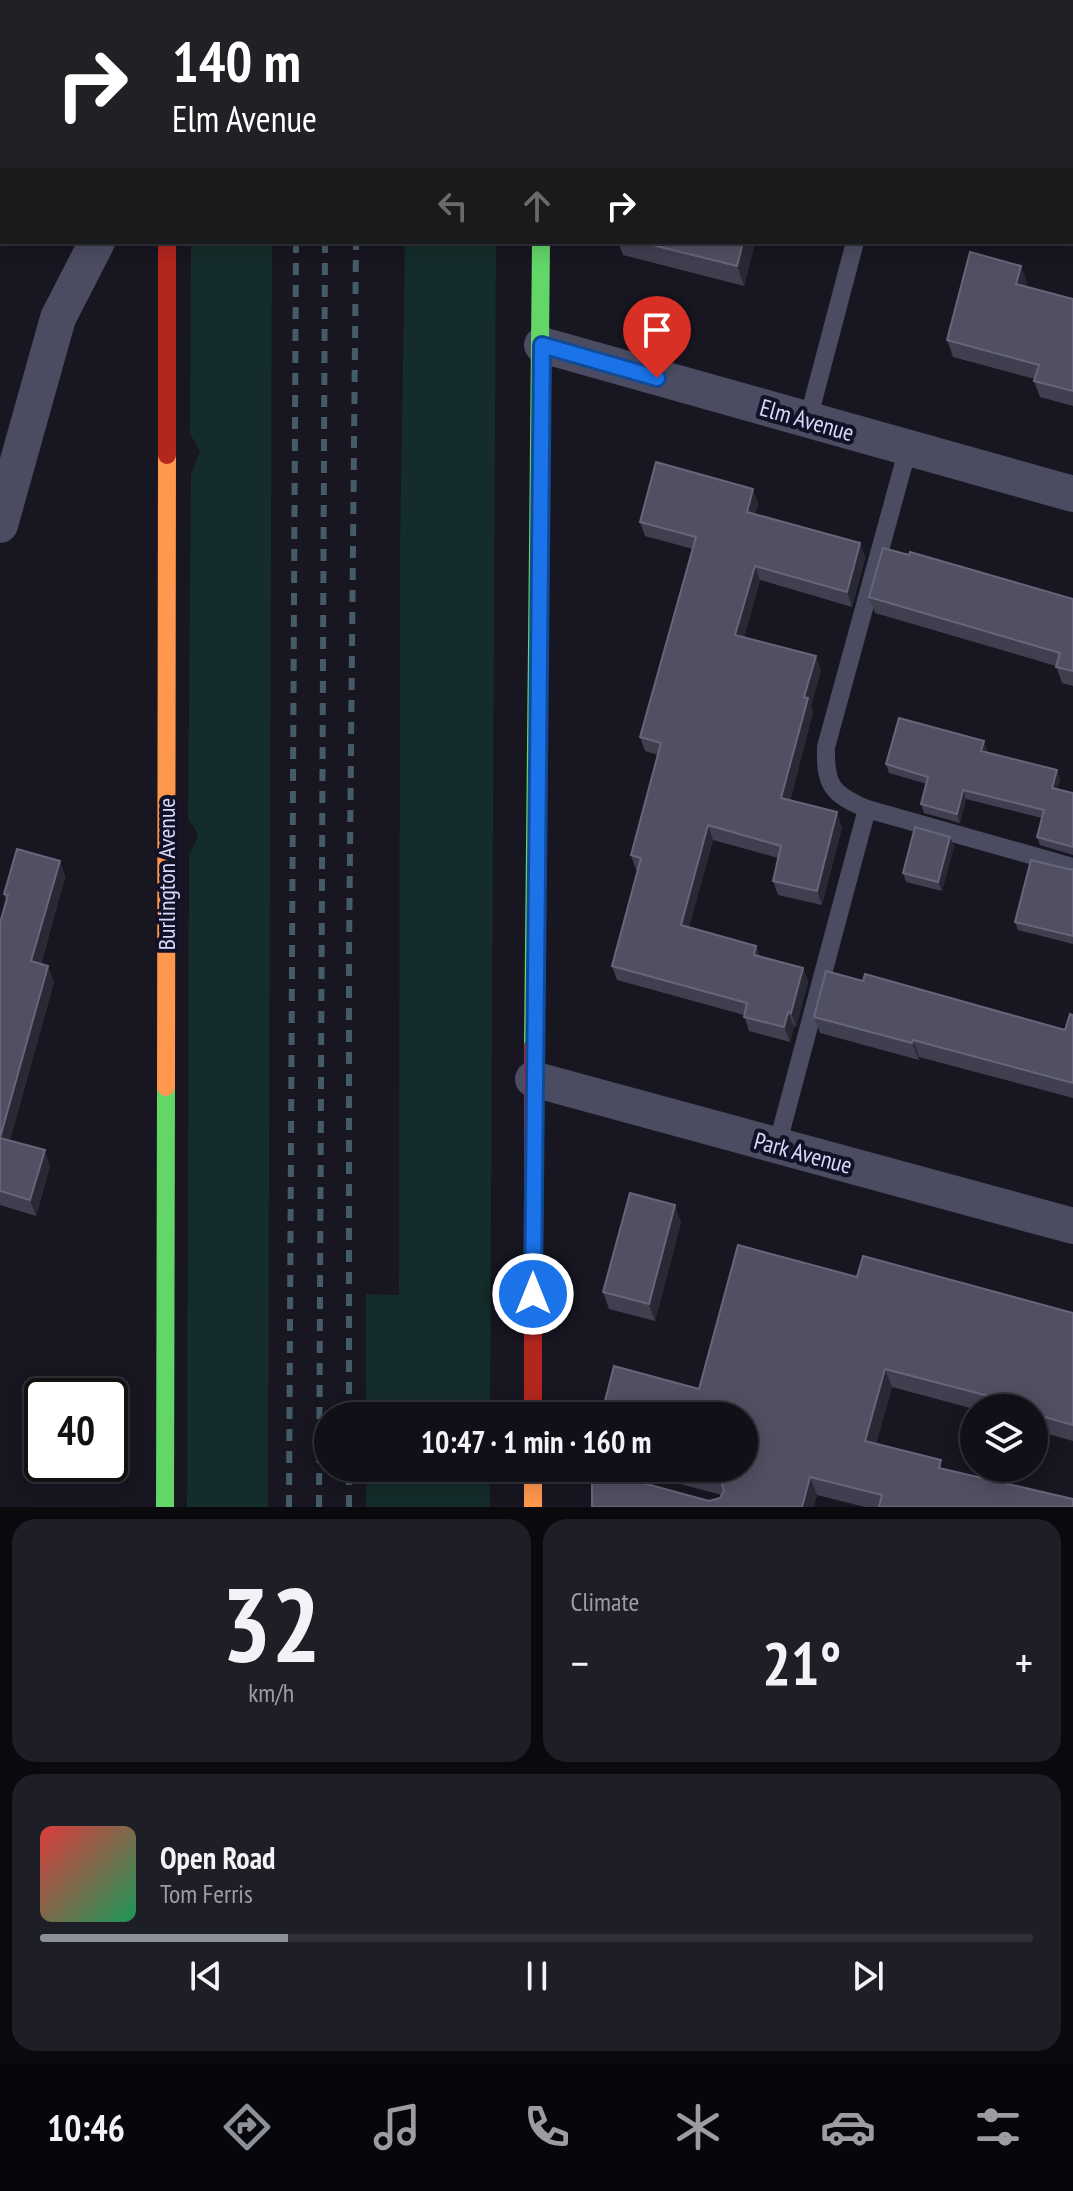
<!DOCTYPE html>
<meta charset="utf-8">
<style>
:root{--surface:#111019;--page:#1e1e26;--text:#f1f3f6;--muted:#9c9da2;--line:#303038;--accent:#8c9099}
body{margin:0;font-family:"PT Sans Narrow",sans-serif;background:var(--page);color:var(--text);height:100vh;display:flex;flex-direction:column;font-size:30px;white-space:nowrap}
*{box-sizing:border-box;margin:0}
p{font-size:26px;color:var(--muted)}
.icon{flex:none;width:44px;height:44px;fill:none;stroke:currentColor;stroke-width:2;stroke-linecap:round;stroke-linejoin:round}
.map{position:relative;height:1507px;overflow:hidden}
.side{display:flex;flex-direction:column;gap:12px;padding:12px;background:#09090e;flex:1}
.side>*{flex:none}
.banner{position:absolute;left:0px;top:0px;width:1074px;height:244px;box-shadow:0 4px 20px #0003,0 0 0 2px var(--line);background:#202124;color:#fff;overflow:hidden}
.buttons{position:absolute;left:960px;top:1394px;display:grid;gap:16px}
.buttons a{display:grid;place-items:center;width:88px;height:88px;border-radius:50%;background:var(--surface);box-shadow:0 4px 20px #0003,0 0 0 2px var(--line);font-size:40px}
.speed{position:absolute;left:24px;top:1378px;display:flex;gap:16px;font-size:40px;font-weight:700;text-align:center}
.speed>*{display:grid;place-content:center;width:104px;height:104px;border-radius:50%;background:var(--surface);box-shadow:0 4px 20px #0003,0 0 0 2px var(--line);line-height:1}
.speed .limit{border:4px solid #111;border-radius:12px;background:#fff;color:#111}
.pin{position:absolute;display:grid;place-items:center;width:68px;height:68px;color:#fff;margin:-82px -34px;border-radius:50% 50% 50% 0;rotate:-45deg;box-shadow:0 0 8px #0007}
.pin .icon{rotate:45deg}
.me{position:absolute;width:88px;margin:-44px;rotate:0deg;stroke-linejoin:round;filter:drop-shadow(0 0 6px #0008)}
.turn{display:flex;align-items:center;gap:28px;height:168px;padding:0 40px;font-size:36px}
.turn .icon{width:104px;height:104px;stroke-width:2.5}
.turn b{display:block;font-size:56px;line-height:68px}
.lanes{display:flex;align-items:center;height:76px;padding:0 40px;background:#0003;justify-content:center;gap:40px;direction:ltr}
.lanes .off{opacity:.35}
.big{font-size:60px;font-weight:800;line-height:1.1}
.side .card{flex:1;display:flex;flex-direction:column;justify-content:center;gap:12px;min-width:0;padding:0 28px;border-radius:24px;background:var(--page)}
.side .dial{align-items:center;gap:0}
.dial b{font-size:104px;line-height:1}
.song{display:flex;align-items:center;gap:24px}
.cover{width:96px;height:96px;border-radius:12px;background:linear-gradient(135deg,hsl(0 70% 55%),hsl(150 70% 35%))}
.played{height:8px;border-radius:4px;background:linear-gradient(90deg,var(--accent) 25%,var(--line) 25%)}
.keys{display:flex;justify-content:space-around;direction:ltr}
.heat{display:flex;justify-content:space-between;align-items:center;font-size:44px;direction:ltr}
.side .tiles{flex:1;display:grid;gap:12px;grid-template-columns:1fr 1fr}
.card:last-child{grid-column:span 2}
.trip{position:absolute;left:314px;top:1402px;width:444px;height:80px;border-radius:40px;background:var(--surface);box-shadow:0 4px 20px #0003,0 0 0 2px var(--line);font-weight:800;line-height:80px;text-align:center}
.menu{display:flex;height:128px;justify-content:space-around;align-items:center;background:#07060a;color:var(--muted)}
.menu .icon{width:56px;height:56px}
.menu .on{color:var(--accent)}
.menu b{font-size:36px;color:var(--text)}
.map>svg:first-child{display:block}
</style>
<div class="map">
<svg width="1073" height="1507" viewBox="0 0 1073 1507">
<rect width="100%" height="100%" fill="#171621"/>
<g fill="#142c2b">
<path d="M 191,242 L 272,242 L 268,1507 L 187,1507 L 189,854 C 198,837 202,835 188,820 L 191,474 L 200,451 L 190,434 Z"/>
<polygon points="405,242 496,242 490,1416 366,1416 366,1294 399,1295 400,544"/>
<rect x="366" y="1468" width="124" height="39"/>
</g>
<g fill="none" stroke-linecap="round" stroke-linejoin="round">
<g stroke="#4b4c61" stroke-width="18">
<polyline points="873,2 874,0"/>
<polyline points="1072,130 1073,131"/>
<polyline points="808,420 855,242"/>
<path d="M 908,448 L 826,747 C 825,786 832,794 867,809 L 1073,867"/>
<polyline points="777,1146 867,809"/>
<polyline points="574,1468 614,1479"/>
</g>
<g stroke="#4b4c61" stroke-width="36">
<polyline points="168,2 168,0"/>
<polyline points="0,56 2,57"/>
<polyline points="542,345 1073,494"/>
<polyline points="0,525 58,318 97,242"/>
<polyline points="533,1079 1073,1226"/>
</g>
<g stroke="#63d668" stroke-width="18">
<polyline points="540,0 540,2"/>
<polyline points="533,1046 541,242"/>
<polyline points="165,1507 166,1087"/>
</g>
<g stroke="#ff974d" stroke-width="18">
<polyline points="166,1087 167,455"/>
<polyline points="533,1468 533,1507"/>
</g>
<g stroke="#b3261e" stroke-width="18">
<polyline points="167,455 167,242"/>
<polyline points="533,1416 533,1046"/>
</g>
<g stroke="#455c68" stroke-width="6" stroke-dasharray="12 10" stroke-linecap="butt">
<polyline points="297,2 297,0"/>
<polyline points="327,2 327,0"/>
<polyline points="357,2 357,0"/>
<polyline points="349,1416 349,953 356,242"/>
<polyline points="289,1507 296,242"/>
<polyline points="319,1507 325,242"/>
<polyline points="349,1507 349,1468"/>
</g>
</g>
<g fill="#403f50">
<polygon points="618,242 755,242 744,286 623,255"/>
<polygon points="1027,282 1026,286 1073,299 1073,406 1040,397 1034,381 1035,379 953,357 947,340"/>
<polygon points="758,503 755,514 860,543 865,558 852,607 760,580 744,637 821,670 811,706 813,712 790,801 842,827 822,905 778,895 773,881 778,858 713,840 689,927 760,956 803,968 808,982 796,1027 794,1026 790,1042 749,1031 744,1015 617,980 612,966 638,870 636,870 631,855 658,755 645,751 640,737 693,549 645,536 640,522"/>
<polygon points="869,597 1073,599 1073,686 1062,683 1056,666 875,613"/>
<polygon points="984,741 987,750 986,753 1060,779 1057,789 1073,793 1073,855 1040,845 1037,837 1042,818 966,799 960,823 924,813 921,804 927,784 889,773 886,764"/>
<polygon points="950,837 954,846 942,891 906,882 903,873"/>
<polygon points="60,861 65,877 41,964 54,982 10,1140 50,1166 36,1216 0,1205 0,923 6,901 4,894"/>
<polygon points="1073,869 1073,944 1018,930 1015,922"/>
<polygon points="863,981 1065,1030 1073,1015 1073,1098 919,1057 919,1060 820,1033 814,1017"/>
<polygon points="681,1222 655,1321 609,1309 603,1292"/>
<polygon points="857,1277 1073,1313 1073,1441 1034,1430 1034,1408 974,1409 892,1387 876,1444 945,1469 1073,1507 865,1507 817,1495 709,1501 720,1498 722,1495 620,1468 744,1468 699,1389"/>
</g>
<g fill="#292835">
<polygon points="718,0 731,0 730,2 718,2"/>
<polygon points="743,242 755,242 744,286 737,266"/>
<polygon points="1021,266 1027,282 1022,300 1016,284"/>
<polygon points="753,489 758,503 752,526 747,512"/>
<polygon points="860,543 865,558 852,607 847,592"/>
<polygon points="755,566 760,580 741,650 735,635"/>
<polygon points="816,656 821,670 811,706 813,712 787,813 781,798 804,697"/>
<polygon points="984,741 987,750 984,760 981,751"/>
<polygon points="1057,770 1060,779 1055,797 1052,788"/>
<polygon points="963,790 966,799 960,823 957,814"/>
<polygon points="837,812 842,827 822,905 817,891"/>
<polygon points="708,825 713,840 686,939 681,925"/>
<polygon points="950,837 954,846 942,891 938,882"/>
<polygon points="60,861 65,877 37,977 31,961"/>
<polygon points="756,946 762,960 754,955"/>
<polygon points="48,966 54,982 6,1154 0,1138"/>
<polygon points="803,968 808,982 796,1027 791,1013"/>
<polygon points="788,1012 794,1026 790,1042 784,1027"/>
<polygon points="913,1040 919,1057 919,1060 912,1043"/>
<polygon points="45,1150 50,1166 36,1216 30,1200"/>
<polygon points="675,1205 681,1222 655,1321 649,1304"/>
<polygon points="885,1369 892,1387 872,1459 865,1441"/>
<polygon points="810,1477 817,1495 814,1507 802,1507"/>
</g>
<g fill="#515062" stroke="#66657a" stroke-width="2">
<polygon points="656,0 718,0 718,2 655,2"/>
<polygon points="921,0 940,0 947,2 920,2"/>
<polygon points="640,242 743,242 737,266"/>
<polygon points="970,252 1021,266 1016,284 1073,299 1073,391 1034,381 1039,365 947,340"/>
<polygon points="656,462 753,489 747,512 860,543 847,592 755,566 735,635 816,656 804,697 808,698 781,798 837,812 817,891 773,881 781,846 708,825 681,925 756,946 754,955 803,968 791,1013 788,1012 784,1027 744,1017 747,1003 612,966 641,858 631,855 661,743 640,737 696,537 640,522"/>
<polygon points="883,548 909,555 910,552 1073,599 1073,671 1056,667 1060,653 869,597"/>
<polygon points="899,718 984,741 981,751 1057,770 1052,788 1073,793 1073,847 1037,837 1044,810 963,790 957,814 921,804 928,777 886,764"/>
<polygon points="915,827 950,837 938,882 903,873"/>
<polygon points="17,849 60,861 31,961 48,966 0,1138 0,923 8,895 4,894"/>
<polygon points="1031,860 1072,870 1073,869 1073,936 1015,922"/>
<polygon points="826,971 863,981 865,974 1065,1030 1070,1014 1073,1015 1073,1083 913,1040 912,1043 814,1017"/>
<polygon points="0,1138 45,1150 30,1200 0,1191"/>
<polygon points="630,1193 675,1205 649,1304 603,1292"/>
<polygon points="738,1245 857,1277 863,1256 1073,1313 1073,1425 1034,1414 1034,1408 1012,1408 998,1404 1000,1399 885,1369 865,1441 941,1460 939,1468 1073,1499 1073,1507 879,1507 882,1495 810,1477 802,1507 592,1507 592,1469 709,1501 720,1498 724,1491 721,1481 716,1477 681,1468 744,1468 744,1416 601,1416 614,1366 699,1389"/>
</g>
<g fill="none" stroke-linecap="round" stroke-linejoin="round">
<defs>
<polyline id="route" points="533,1294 542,345 657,378"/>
</defs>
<use href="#route" stroke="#114b97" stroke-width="20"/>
<use href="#route" stroke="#1a73e8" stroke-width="14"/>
</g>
<g text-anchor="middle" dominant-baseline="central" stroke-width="8" stroke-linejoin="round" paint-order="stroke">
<g font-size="24" fill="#d9d8fc" stroke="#131126">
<text transform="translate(807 420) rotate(16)">Elm Avenue</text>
<text transform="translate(166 874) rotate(-90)">Burlington Avenue</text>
<text transform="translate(803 1153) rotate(15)">Park Avenue</text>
</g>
</g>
</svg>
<div class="buttons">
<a><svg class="icon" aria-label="layers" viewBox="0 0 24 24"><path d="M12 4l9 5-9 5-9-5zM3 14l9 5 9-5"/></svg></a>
</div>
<div class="speed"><div class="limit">40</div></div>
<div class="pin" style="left:657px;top:378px;background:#d93025"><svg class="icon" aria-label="arrive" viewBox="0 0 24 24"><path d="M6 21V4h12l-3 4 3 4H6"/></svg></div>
<svg class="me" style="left:533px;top:1294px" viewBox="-20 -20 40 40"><circle r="17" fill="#1a73e8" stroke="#fff" stroke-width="3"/><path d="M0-11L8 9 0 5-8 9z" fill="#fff"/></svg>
<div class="trip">10:47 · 1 min · 160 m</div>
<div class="banner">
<div class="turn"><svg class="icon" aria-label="right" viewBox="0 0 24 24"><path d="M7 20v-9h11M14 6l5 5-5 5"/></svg><div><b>140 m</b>Elm Avenue</div></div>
<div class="lanes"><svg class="icon off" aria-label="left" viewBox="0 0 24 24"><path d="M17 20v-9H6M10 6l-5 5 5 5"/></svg><svg class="icon off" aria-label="ahead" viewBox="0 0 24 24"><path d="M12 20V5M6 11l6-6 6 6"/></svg><svg class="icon" aria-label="right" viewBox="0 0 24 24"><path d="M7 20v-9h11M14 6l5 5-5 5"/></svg></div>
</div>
</div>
<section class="side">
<div class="tiles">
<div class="card dial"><b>32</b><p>km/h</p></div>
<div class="card"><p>Climate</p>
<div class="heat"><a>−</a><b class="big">21°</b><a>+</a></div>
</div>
<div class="card">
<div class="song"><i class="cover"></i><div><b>Open Road</b><p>Tom Ferris</p></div></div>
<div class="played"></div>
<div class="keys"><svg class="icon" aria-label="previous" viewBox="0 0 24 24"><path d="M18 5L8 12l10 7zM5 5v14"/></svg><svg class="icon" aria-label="pause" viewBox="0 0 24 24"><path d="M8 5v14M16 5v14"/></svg><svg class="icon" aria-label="next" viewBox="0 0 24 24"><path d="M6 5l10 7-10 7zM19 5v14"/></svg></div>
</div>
</div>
</section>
<nav class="menu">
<b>10:46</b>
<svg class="icon on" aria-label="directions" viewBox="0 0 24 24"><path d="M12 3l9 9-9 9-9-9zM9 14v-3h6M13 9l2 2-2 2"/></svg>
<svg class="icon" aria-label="music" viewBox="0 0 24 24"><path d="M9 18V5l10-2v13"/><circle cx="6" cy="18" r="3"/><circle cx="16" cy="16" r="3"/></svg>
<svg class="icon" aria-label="phone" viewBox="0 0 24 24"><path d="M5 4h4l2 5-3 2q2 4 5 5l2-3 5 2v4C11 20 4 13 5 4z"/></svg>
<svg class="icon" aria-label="climate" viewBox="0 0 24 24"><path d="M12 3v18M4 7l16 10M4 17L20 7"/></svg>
<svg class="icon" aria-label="car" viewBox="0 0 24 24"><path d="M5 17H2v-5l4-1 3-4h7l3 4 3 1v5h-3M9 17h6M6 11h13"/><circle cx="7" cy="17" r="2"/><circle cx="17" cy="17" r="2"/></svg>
<svg class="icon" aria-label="filters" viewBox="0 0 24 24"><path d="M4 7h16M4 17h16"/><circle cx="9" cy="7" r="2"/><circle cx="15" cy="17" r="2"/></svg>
</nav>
